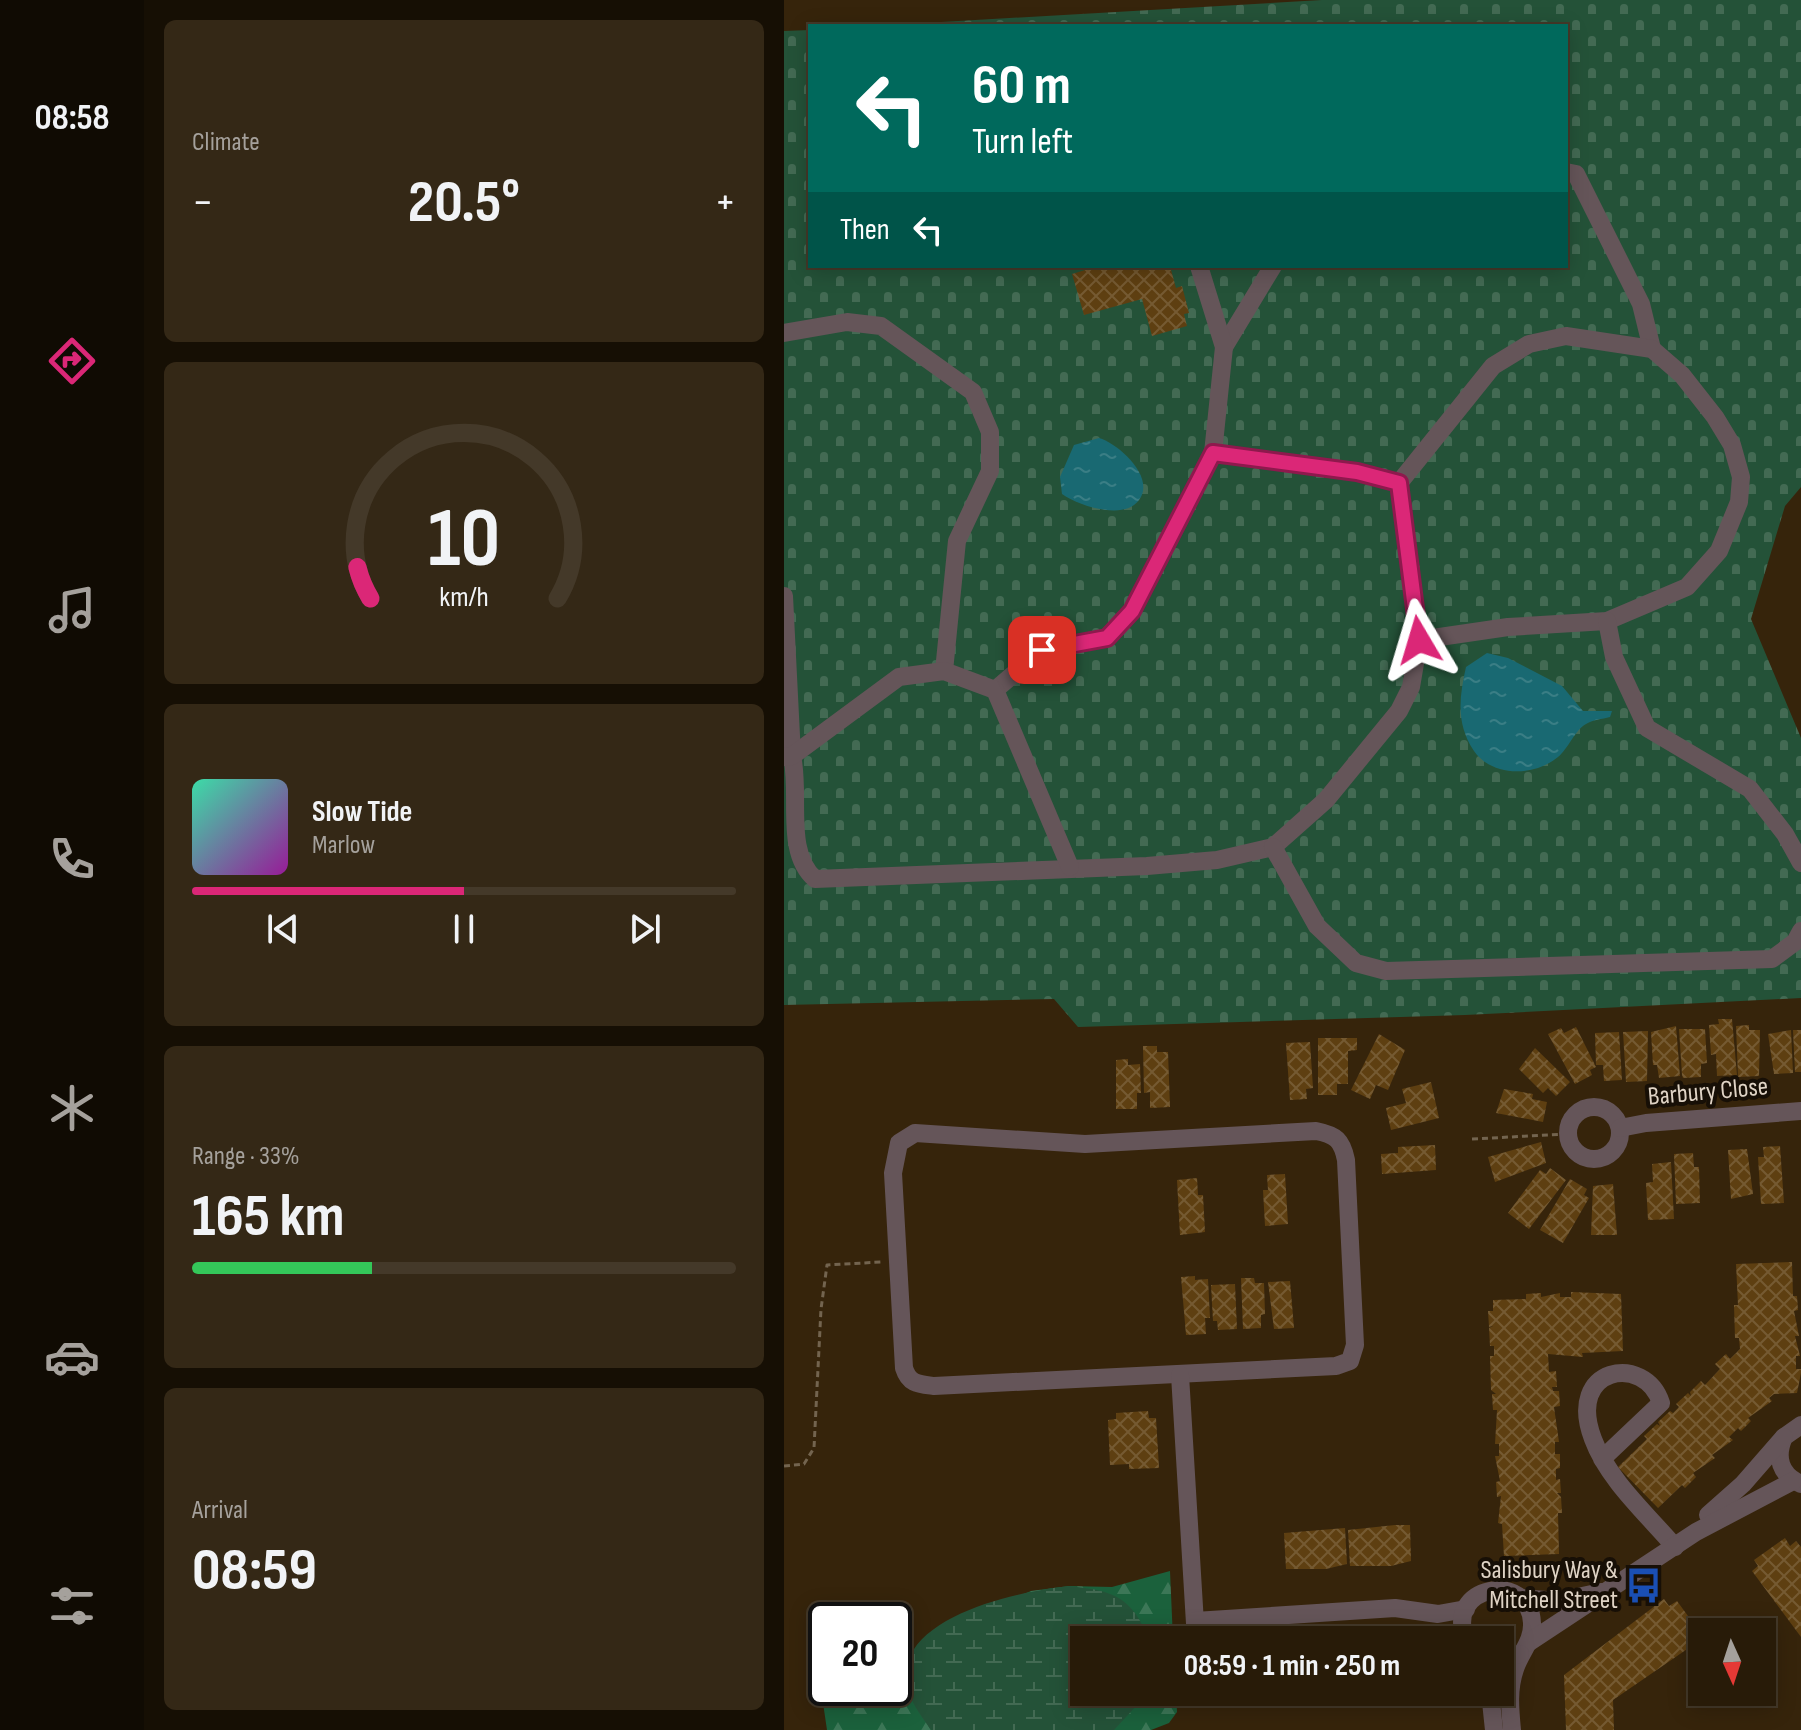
<!DOCTYPE html>
<meta charset="utf-8">
<style>
:root{--surface:#281b08;--page:#342816;--text:#f1f3f6;--muted:#a5a19c;--line:#443929;--accent:#db2777}
body{margin:0;font-family:"Sofia Sans Condensed",sans-serif;background:var(--page);color:var(--text);height:100vh;display:flex;flex-direction:column;font-size:30px;white-space:nowrap}
*{box-sizing:border-box;margin:0}
p{font-size:26px;color:var(--muted)}
.icon{flex:none;width:44px;height:44px;fill:none;stroke:currentColor;stroke-width:2;stroke-linecap:round;stroke-linejoin:round}
.map{position:relative;flex:1;overflow:hidden}
.sheet{display:flex;flex-direction:column;gap:20px;padding:20px;background:#160f04;width:640px}
.sheet>*{flex:none}
.banner{position:absolute;left:24px;top:24px;width:760px;height:244px;border-radius:0px;box-shadow:0 4px 20px #0003,0 0 0 2px var(--line);background:#00695c;color:#fff;overflow:hidden}
.needle{width:52px;rotate:177deg}
.tools{position:absolute;left:904px;top:1618px;display:grid;gap:16px}
.tools a{display:grid;place-items:center;width:88px;height:88px;border-radius:0px;background:var(--surface);box-shadow:0 4px 20px #0003,0 0 0 2px var(--line);font-size:40px}
.speed{position:absolute;left:24px;top:1602px;display:flex;gap:16px;font-size:40px;font-weight:700;text-align:center}
.speed>*{display:grid;place-content:center;width:104px;height:104px;border-radius:50%;background:var(--surface);box-shadow:0 4px 20px #0003,0 0 0 2px var(--line);line-height:1}
.speed .limit{border:4px solid #111;border-radius:12px;background:#fff;color:#111}
.pin{position:absolute;display:grid;place-items:center;width:68px;height:68px;color:#fff;margin:-34px;border-radius:16px;box-shadow:0 4px 12px #0006}
.me{position:absolute;width:88px;margin:-44px;rotate:353deg;stroke-linejoin:round;filter:drop-shadow(0 0 6px #0008)}
.turn{display:flex;align-items:center;gap:28px;height:168px;padding:0 32px;font-size:36px}
.turn .icon{width:104px;height:104px;stroke-width:2.5}
.turn b{display:block;font-size:56px;line-height:68px}
.then{display:flex;align-items:center;height:76px;padding:0 32px;background:#0003;gap:16px;font-size:30px}
.big{font-size:60px;font-weight:700;line-height:1.1}
.sheet .tile{flex:1;display:flex;flex-direction:column;justify-content:center;gap:12px;min-width:0;padding:0 28px;border-radius:12px;background:var(--page)}
.sheet .dial{align-items:center;gap:0}
.dial svg{height:208px;overflow:visible;fill:none;stroke:var(--line);stroke-width:7;stroke-linecap:round;text-anchor:middle}
.dial text{fill:var(--text);stroke:none}
.song{display:flex;align-items:center;gap:24px}
.cover{width:96px;height:96px;border-radius:12px;background:linear-gradient(135deg,hsl(160 70% 55%),hsl(300 70% 35%))}
.played{height:8px;border-radius:4px;background:linear-gradient(90deg,var(--accent) 50%,var(--line) 50%)}
.keys{display:flex;justify-content:space-around;direction:ltr}
.heat{display:flex;justify-content:space-between;align-items:center;font-size:44px;direction:ltr}
.charge{height:12px;border-radius:6px;background:linear-gradient(90deg,#34c759 33%,var(--line) 0)}
.trip{position:absolute;left:286px;top:1626px;width:444px;height:80px;border-radius:0px;background:var(--surface);box-shadow:0 4px 20px #0003,0 0 0 2px var(--line);font-weight:700;line-height:80px;text-align:center}
main{display:flex;flex:1;min-height:0}
.menu{display:flex;flex-direction:column;width:144px;justify-content:space-around;align-items:center;background:#100b03;color:var(--muted)}
.menu .icon{width:56px;height:56px}
.menu .active{color:var(--accent)}
.menu b{font-size:36px;color:var(--text)}
.map>svg:first-child{display:block}
</style>
<main>
<nav class="menu">
<b>08:58</b>
<svg class="icon active" aria-label="directions" viewBox="0 0 24 24"><path d="M12 3l9 9-9 9-9-9zM9 14v-3h6M13 9l2 2-2 2"/></svg>
<svg class="icon" aria-label="music" viewBox="0 0 24 24"><path d="M9 18V5l10-2v13"/><circle cx="6" cy="18" r="3"/><circle cx="16" cy="16" r="3"/></svg>
<svg class="icon" aria-label="phone" viewBox="0 0 24 24"><path d="M5 4h4l2 5-3 2q2 4 5 5l2-3 5 2v4C11 20 4 13 5 4z"/></svg>
<svg class="icon" aria-label="climate" viewBox="0 0 24 24"><path d="M12 3v18M4 7l16 10M4 17L20 7"/></svg>
<svg class="icon" aria-label="car" viewBox="0 0 24 24"><path d="M5 17H2v-5l4-1 3-4h7l3 4 3 1v5h-3M9 17h6M6 11h13"/><circle cx="7" cy="17" r="2"/><circle cx="17" cy="17" r="2"/></svg>
<svg class="icon" aria-label="filters" viewBox="0 0 24 24"><path d="M4 7h16M4 17h16"/><circle cx="9" cy="7" r="2"/><circle cx="15" cy="17" r="2"/></svg>
</nav>
<section class="sheet">
<div class="tile"><p>Climate</p>
<div class="heat"><a>−</a><b class="big">20.5°</b><a>+</a></div>
</div>
<div class="tile dial"><svg viewBox="0 0 100 80">
<path d="M14 69A42 42 0 1 1 86 69"/>
<path d="M14 69A42 42 0 0 1 9 57" stroke="#db2777"/>
<text x="50" y="56" font-size="32" font-weight="700">10</text>
<text x="50" y="72" font-size="11">km/h</text>
</svg></div>
<div class="tile">
<div class="song"><i class="cover"></i><div><b>Slow Tide</b><p>Marlow</p></div></div>
<div class="played"></div>
<div class="keys"><svg class="icon" aria-label="previous" viewBox="0 0 24 24"><path d="M18 5L8 12l10 7zM5 5v14"/></svg><svg class="icon" aria-label="pause" viewBox="0 0 24 24"><path d="M8 5v14M16 5v14"/></svg><svg class="icon" aria-label="next" viewBox="0 0 24 24"><path d="M6 5l10 7-10 7zM19 5v14"/></svg></div>
</div>
<div class="tile"><p>Range · 33%</p><b class="big">165 km</b><div class="charge"></div></div>
<div class="tile"><p>Arrival</p><b class="big">08:59</b></div>
</section>
<div class="map">
<svg width="1017" height="1730" viewBox="0 0 1017 1730">
<defs>
<pattern id="forest-firs" width="22" height="20" patternUnits="userSpaceOnUse" patternTransform="scale(2)"><rect width="22" height="20" fill="#1b613c"/><path d="M5 1l3.5 6h-7zM16 11l3.5 6h-7z" fill="#3c7757"/></pattern>
<pattern id="wetland-marsh" width="20" height="14" patternUnits="userSpaceOnUse" patternTransform="scale(2)"><rect width="20" height="14" fill="#245238"/><path d="M1 5h8M5 5V1M11 12h8M15 12V8" fill="none" stroke="#436a53"/></pattern>
<pattern id="cemetery-stones" width="16" height="16" patternUnits="userSpaceOnUse" patternTransform="scale(2)"><rect width="16" height="16" fill="#245238"/><path d="M2 7V4a2 2 0 0 1 4 0v3zM10 15v-3a2 2 0 0 1 4 0v3z" fill="#436a53"/></pattern>
<pattern id="water-ripples" width="26" height="14" patternUnits="userSpaceOnUse" patternTransform="scale(2)"><rect width="26" height="14" fill="#196972"/><path d="M2 4q2-2 4 0t4 0M15 11q2-2 4 0t4 0" fill="none" stroke="#3a7e85"/></pattern>
<pattern id="building-cross-hatch" width="8" height="8" patternUnits="userSpaceOnUse" patternTransform="scale(2)"><rect width="8" height="8" fill="#5e3f11"/><path d="M0 0l8 8M0 8l8-8" fill="none" stroke="#755a32"/></pattern>
</defs>
<rect width="100%" height="100%" fill="#36240b"/>
<polygon fill="url(#forest-firs)" points="386,1571 389,1640 300,1640 300,1692 392,1692 393,1712 385,1723 367,1730 43,1730 38,1696 42,1677 42,1688 110,1688 110,1679 124,1689 125,1657 151,1629 247,1591 285,1586 328,1587"/>
<path fill="url(#wetland-marsh)" d="M 285,1586 C 330,1591 347,1596 365,1639 L 300,1640 L 300,1692 L 359,1692 L 355,1703 L 330,1730 L 147,1730 C 139,1718 125,1701 124,1687 C 123,1679 123,1663 126,1656 C 148,1610 239,1591 285,1586 Z"/>
<polygon fill="url(#cemetery-stones)" points="538,0 1017,0 1017,487 1001,506 967,619 1017,738 1017,998 681,1015 294,1027 270,999 0,1005 0,31 26,30 26,266 782,266 782,26 89,26"/>
<g fill="url(#water-ripples)">
<path d="M 315,438 C 336,444 378,483 350,505 C 333,518 293,505 278,494 L 276,477 L 290,445 Z"/>
<path d="M 703,653 L 724,658 L 778,686 L 799,711 L 828,711 L 826,717 C 818,719 808,720 802,724 C 791,730 784,749 774,757 C 750,777 708,777 690,751 C 672,724 675,698 682,667 Z"/>
</g>
<g fill="url(#building-cross-hatch)">
<polygon points="314,266 386,266 392,288 398,286 405,313 400,314 403,326 368,336 358,299 300,315 288,274"/>
<polygon points="934,1019 948,1019 953,1075 933,1076 932,1054 927,1055 925,1025 935,1024"/>
<polygon points="965,1025 965,1030 976,1030 975,1076 954,1077 952,1026"/>
<polygon points="892,1026 896,1076 875,1078 873,1065 869,1065 867,1032"/>
<polygon points="792,1027 812,1067 806,1070 808,1075 791,1084 764,1034 777,1028 780,1033"/>
<polygon points="895,1029 921,1029 923,1063 917,1064 917,1077 899,1078 898,1075"/>
<polygon points="1007,1030 1009,1073 990,1074 984,1034"/>
<polygon points="1009,1030 1017,1030 1017,1072 1011,1072"/>
<polygon points="864,1031 863,1081 842,1082 839,1032"/>
<polygon points="835,1032 838,1080 820,1081 819,1065 812,1065 811,1033"/>
<polygon points="595,1034 621,1050 604,1090 592,1085 586,1099 567,1090"/>
<polygon points="534,1038 573,1038 573,1050 564,1051 564,1084 553,1084 553,1095 534,1095"/>
<polygon points="526,1042 529,1088 522,1089 523,1099 506,1100 502,1043"/>
<polygon points="359,1046 373,1046 373,1052 384,1052 386,1107 366,1108 366,1092 360,1093"/>
<polygon points="751,1048 786,1082 772,1096 764,1088 759,1093 735,1069"/>
<polygon points="344,1059 344,1065 356,1064 357,1093 353,1093 353,1109 332,1109 332,1060"/>
<polygon points="647,1082 655,1118 607,1130 602,1108 622,1103 618,1089"/>
<polygon points="720,1089 749,1094 748,1099 763,1102 759,1122 712,1113"/>
<polygon points="757,1142 762,1163 711,1182 704,1157"/>
<polygon points="651,1145 652,1170 598,1174 597,1154 614,1153 614,1147"/>
<polygon points="996,1146 1000,1203 977,1204 974,1157 980,1157 979,1147"/>
<polygon points="963,1149 969,1194 947,1199 944,1150"/>
<polygon points="909,1153 910,1167 915,1167 916,1203 892,1204 890,1154"/>
<polygon points="887,1162 890,1219 864,1220 862,1183 869,1182 868,1164"/>
<polygon points="766,1168 782,1180 745,1229 724,1213 756,1170 762,1174"/>
<polygon points="501,1174 504,1224 481,1226 479,1190 484,1190 483,1175"/>
<polygon points="413,1178 414,1195 419,1195 421,1232 396,1235 393,1180"/>
<polygon points="786,1179 803,1189 800,1195 805,1198 779,1243 756,1230"/>
<polygon points="829,1184 833,1235 807,1235 809,1186"/>
<polygon points="1008,1262 1009,1296 1013,1296 1014,1310 1010,1311 1015,1336 1011,1336 1016,1356 1012,1356 1012,1369 1017,1369 1017,1373 1013,1393 990,1394 985,1398 988,1401 964,1418 967,1421 957,1431 954,1428 945,1437 949,1440 928,1455 931,1458 909,1473 912,1477 901,1488 898,1485 874,1508 834,1467 863,1439 860,1436 873,1424 876,1426 874,1422 886,1411 889,1413 895,1407 892,1404 904,1393 907,1396 906,1392 917,1381 921,1385 936,1369 931,1364 942,1354 946,1359 956,1349 955,1338 951,1338 950,1305 954,1305 952,1264"/>
<polygon points="411,1276 411,1280 424,1279 426,1318 421,1318 422,1334 402,1335 397,1277"/>
<polygon points="457,1278 470,1278 471,1283 480,1283 481,1314 477,1315 477,1328 459,1329"/>
<polygon points="506,1281 510,1328 490,1329 484,1282"/>
<polygon points="451,1284 453,1329 434,1330 433,1321 429,1321 427,1285"/>
<polygon points="787,1292 837,1294 839,1351 798,1353 799,1357 764,1354 765,1372 772,1371 773,1387 768,1387 769,1391 775,1391 776,1406 770,1407 775,1442 771,1442 771,1454 776,1454 776,1468 772,1469 772,1480 776,1479 777,1493 773,1493 777,1497 778,1513 774,1513 775,1554 720,1556 718,1524 714,1523 717,1496 713,1497 712,1482 716,1481 711,1456 715,1456 715,1444 711,1444 713,1410 709,1410 708,1394 712,1394 707,1390 706,1356 710,1356 710,1346 706,1346 705,1328 709,1326 705,1327 704,1311 709,1311 709,1300 742,1299 742,1294 757,1293 757,1297 776,1293 776,1297 787,1297"/>
<polygon points="364,1411 365,1418 372,1418 375,1468 345,1469 345,1464 326,1465 324,1420 332,1419 332,1413"/>
<polygon points="611,1525 626,1525 627,1561 607,1566 566,1566 564,1530"/>
<polygon points="561,1528 563,1564 542,1569 502,1569 500,1533"/>
<polygon points="1001,1538 1006,1546 1012,1541 1017,1547 1017,1637 968,1571 974,1566 970,1560"/>
<polygon points="880,1599 885,1606 893,1601 915,1631 907,1636 912,1643 829,1700 830,1730 782,1730 780,1675"/>
</g>
<g fill="none" stroke-linecap="round" stroke-linejoin="round">
<g stroke="#73644f" stroke-width="3" stroke-dasharray="6 4" stroke-linecap="butt">
<polyline points="688,1139 783,1134"/>
<polyline points="0,1466 20,1464 30,1448 37,1309 43,1265 97,1262"/>
</g>
<g stroke="#655559" stroke-width="18">
<polyline points="782,172 792,174 857,304 868,349"/>
<polyline points="0,333 63,322 97,326 189,392 206,432 206,471 173,541 160,671"/>
<polyline points="440,347 489,266"/>
<polyline points="615,483 709,366 745,344 782,336 868,349 898,375 931,417 948,445 957,477 955,502 935,551 903,587 823,621 724,627 635,640"/>
<path d="M 0,596 L 8,756 C 17,795 0,852 31,879 L 363,866 L 433,860 L 489,847 L 542,800 L 615,711 L 627,687 L 635,640 L 615,483 L 573,472 L 429,453"/>
<polyline points="823,621 830,657 863,728 966,789 1001,834 1017,863"/>
<polyline points="211,690 258,650 323,638 348,611 429,453 440,347 415,266"/>
<polyline points="0,757 8,756 115,677 160,671 211,690 286,867"/>
<polyline points="489,847 533,926 572,963 602,971 988,959 1011,942 1017,931"/>
<circle cx="810" cy="1133" r="26"/>
<polyline points="836,1128 862,1123 1017,1111"/>
<path d="M 532,1131 C 552,1135 558,1140 562,1160 L 571,1345 L 566,1361 L 552,1366 L 150,1386 C 134,1384 125,1384 120,1368 L 109,1173 L 115,1143 L 131,1133 L 301,1144 Z"/>
<polyline points="396,1375 412,1640"/>
<path d="M 1017,1425 L 1000,1437 C 991,1457 996,1475 1017,1484"/>
<path d="M 818,1459 L 877,1403 C 861,1353 781,1366 809,1439 C 824,1480 864,1515 891,1547"/>
<polyline points="924,1515 959,1484 1000,1437"/>
<polyline points="735,1598 775,1601 817,1592"/>
<polyline points="411,1621 611,1608 654,1614 682,1609"/>
<polyline points="586,1640 652,1634 676,1640"/>
<path d="M 682,1640 C 659,1585 746,1570 748,1623 C 749,1641 736,1653 731,1669 C 724,1689 726,1709 728,1730"/>
<polyline points="744,1643 912,1532 1009,1481"/>
<polyline points="716,1659 736,1654"/>
<polyline points="706,1692 710,1730"/>
</g>
</g>
<g fill="none" stroke-linecap="round" stroke-linejoin="round">
<defs>
<polyline id="route" points="258,650 323,638 348,611 429,453 573,472 615,483 635,640"/>
</defs>
<use href="#route" stroke="#8e194d" stroke-width="20"/>
<use href="#route" stroke="#db2777" stroke-width="14"/>
</g>
<defs>
<symbol id="bus-bare" viewBox="-9 -9 18 18"><path d="M-5-6H5V4H4V6H2V4H-2V6H-4V4H-5ZM-3.5-4V0h7V-4ZM-3.5 1.2v1.5H-2V1.2ZM2 1.2v1.5H3.5V1.2Z" fill="#1a4fb4" stroke="#170f06" stroke-width="2.5" paint-order="stroke"/></symbol>
</defs>
<g fill-rule="evenodd">
<use href="#bus-bare" x="834" y="1560" width="51" height="51"/>
</g>
<g text-anchor="middle" dominant-baseline="central" stroke-width="8" stroke-linejoin="round" paint-order="stroke">
<g font-size="26" fill="#dfd3c5" stroke="#170f06">
<text transform="translate(924 1092) rotate(-5)">Barbury Close</text>
</g>
<g font-size="26" fill="#dfd3c5" stroke="#170f06" text-anchor="end">
<text x="834" y="1570">Salisbury Way &amp;<tspan x="834" dy="30">Mitchell Street</tspan></text>
</g>
</g>
</svg>
<div class="tools">
<a><svg class="needle" viewBox="-14 -14 28 28"><path d="M0-13l5 13h-10z" fill="#e53935"/><path d="M0 13l5-13h-10z" fill="#a5a19c"/></svg></a>
</div>
<div class="speed"><div class="limit">20</div></div>
<div class="pin" style="left:258px;top:650px;background:#d93025"><svg class="icon" aria-label="arrive" viewBox="0 0 24 24"><path d="M6 21V4h12l-3 4 3 4H6"/></svg></div>
<svg class="me" style="left:635px;top:640px" viewBox="-20 -20 40 40"><path d="M0-17L14 15 0 8-14 15z" fill="#db2777" stroke="#fff" stroke-width="4"/></svg>
<div class="trip">08:59 · 1 min · 250 m</div>
<div class="banner">
<div class="turn"><svg class="icon" aria-label="left" viewBox="0 0 24 24"><path d="M17 20v-9H6M10 6l-5 5 5 5"/></svg><div><b>60 m</b>Turn left</div></div>
<div class="then">Then<svg class="icon" aria-label="left" viewBox="0 0 24 24"><path d="M17 20v-9H6M10 6l-5 5 5 5"/></svg></div>
</div>
</div>
</main>
